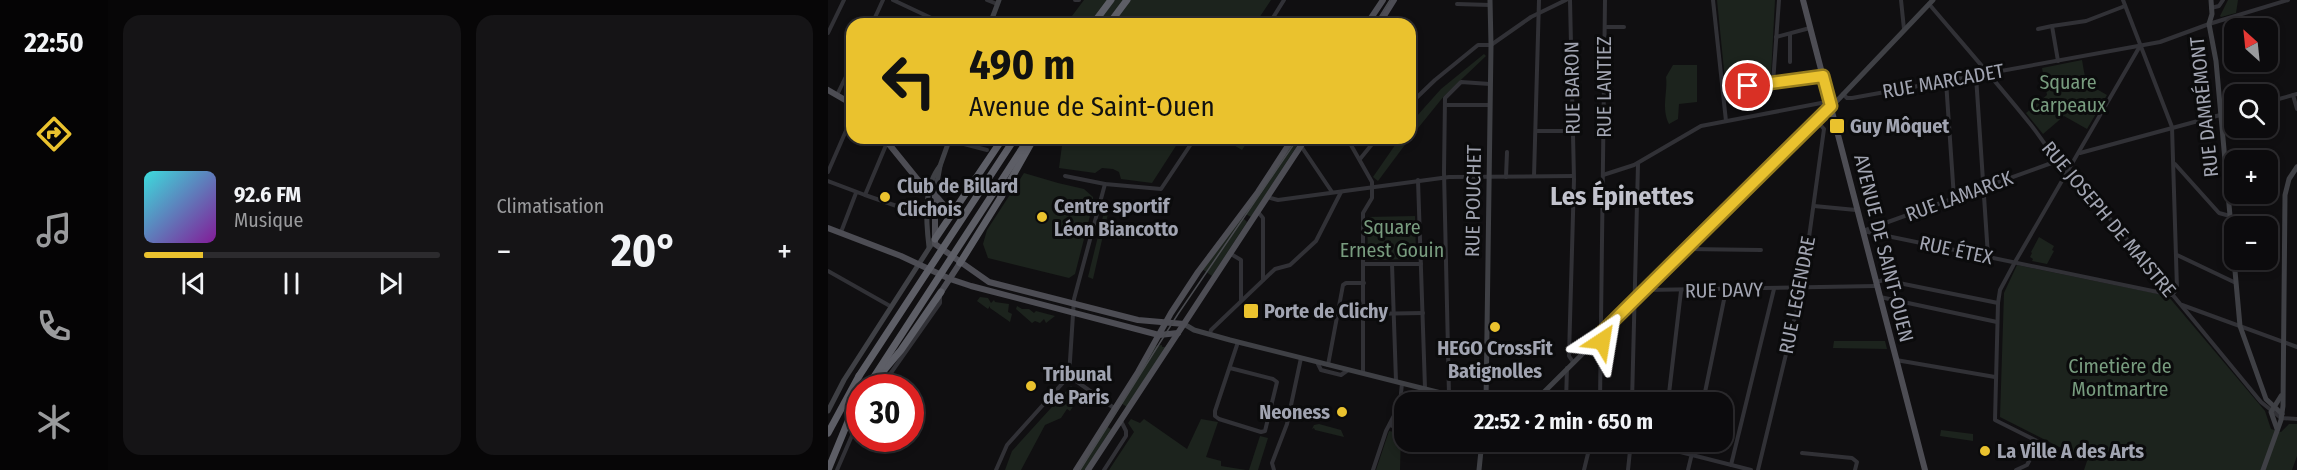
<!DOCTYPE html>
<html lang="fr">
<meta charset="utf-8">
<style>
:root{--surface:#0c0b0d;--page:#151416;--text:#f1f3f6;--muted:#9a9b9d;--line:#2c2b2e;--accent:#eac22e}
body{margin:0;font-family:"Fira Sans Condensed",sans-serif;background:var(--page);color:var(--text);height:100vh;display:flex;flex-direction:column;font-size:22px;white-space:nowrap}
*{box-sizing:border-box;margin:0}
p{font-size:20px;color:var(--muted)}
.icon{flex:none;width:33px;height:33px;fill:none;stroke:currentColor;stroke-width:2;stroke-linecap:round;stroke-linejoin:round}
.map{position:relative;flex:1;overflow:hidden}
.panel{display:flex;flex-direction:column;gap:15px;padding:15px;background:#070607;width:720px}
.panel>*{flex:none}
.top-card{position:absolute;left:18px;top:18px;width:570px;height:126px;border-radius:18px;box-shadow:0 3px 9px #0003,0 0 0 2px var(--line);background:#eac22e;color:#111;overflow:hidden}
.needle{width:39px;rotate:333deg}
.tools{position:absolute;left:1396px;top:18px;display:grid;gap:12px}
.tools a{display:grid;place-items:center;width:54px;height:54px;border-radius:12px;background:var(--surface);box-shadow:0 3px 9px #0003,0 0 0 2px var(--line);font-size:30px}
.speed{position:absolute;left:18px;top:374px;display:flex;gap:12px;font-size:30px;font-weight:700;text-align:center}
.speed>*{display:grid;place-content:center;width:78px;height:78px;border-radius:50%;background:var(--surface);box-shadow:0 3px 9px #0003,0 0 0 2px var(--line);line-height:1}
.speed .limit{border:9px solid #d22;background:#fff;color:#111}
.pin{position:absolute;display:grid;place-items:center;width:51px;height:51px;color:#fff;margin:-26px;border:3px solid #fff;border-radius:50%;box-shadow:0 2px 6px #0007}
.me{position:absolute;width:66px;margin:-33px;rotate:33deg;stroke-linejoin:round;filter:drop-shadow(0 0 4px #0008)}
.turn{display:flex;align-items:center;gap:21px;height:126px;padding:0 24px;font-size:27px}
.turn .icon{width:78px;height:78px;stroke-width:2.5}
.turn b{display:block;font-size:42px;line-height:51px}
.big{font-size:45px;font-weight:700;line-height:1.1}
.panel .tile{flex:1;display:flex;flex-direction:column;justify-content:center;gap:9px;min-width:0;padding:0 21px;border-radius:18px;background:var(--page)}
.song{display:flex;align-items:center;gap:18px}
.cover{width:72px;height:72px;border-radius:9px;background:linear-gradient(135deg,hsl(180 70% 55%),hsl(290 70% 35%))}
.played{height:6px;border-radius:3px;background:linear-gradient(90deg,var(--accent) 20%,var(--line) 20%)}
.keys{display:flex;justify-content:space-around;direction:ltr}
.heat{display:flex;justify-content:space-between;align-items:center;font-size:33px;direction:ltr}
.panel .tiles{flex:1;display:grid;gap:15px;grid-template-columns:repeat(2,1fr)}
.trip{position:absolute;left:566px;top:392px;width:339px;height:60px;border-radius:18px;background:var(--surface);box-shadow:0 3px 9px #0003,0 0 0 2px var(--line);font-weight:700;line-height:60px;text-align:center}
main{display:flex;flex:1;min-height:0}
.tab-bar{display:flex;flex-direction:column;width:108px;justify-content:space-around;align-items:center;background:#050405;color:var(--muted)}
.tab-bar .icon{width:42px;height:42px}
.tab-bar .on{color:var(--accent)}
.tab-bar b{font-size:27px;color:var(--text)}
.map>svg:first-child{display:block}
</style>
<main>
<nav class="tab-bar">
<b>22:50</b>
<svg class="icon on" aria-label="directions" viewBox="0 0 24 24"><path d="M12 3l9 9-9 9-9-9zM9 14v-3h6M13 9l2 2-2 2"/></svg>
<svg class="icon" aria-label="music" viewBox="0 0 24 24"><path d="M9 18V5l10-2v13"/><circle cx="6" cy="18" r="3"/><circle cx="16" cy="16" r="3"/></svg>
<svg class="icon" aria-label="phone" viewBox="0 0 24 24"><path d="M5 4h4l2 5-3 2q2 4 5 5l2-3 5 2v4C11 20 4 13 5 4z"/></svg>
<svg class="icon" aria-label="climate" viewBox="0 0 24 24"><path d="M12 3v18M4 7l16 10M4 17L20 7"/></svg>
</nav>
<section class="panel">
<div class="tiles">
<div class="tile">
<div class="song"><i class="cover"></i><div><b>92.6 FM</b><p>Musique</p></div></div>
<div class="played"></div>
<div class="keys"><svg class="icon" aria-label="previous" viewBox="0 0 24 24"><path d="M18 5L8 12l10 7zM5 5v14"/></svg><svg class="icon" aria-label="pause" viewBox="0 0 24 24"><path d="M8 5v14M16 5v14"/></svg><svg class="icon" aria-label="next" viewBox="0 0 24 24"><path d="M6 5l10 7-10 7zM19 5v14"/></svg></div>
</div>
<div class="tile"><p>Climatisation</p>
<div class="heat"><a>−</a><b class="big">20°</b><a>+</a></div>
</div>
</div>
</section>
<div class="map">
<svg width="1469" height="470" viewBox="0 0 1469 470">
<rect width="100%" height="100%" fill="#100f11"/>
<g fill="#1c231d">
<polygon points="256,0 443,0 427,24 260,24 261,17 255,24 238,24"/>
<polygon points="889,0 947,0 943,75 941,78 900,82 897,80"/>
<polygon points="1400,0 1410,0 1408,13 1393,17 1392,16"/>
<polygon points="656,54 658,56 616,96 582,138 582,124 596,108 613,89"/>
<polygon points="1254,60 1258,83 1279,95 1259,129 1236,116 1215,134 1198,113 1219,95 1214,68"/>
<path d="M 845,65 L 869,65 L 869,102 L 851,104 L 850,119 L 841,124 C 833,108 840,91 838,77 Z"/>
<polygon points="235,138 353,138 324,183 293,179 291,172 285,169 274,168 267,173 231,168"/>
<polygon points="401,138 422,138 414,150 399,141"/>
<polygon points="468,138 474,138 423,217 416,213"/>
<polygon points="572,138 582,138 550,181 545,177"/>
<polygon points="196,173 230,183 256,189 265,197 265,204 247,274 241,278 160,258 155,244 159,230"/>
<polygon points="278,204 282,205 265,279 260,277"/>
<polygon points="587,216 588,255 585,259 544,260 540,257 539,217"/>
<polygon points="414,217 419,222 384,276 374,269"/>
<polygon points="1211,237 1226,246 1224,250 1226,251 1219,264 1204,261 1205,259 1202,257 1204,253 1203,252"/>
<polygon points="1189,265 1340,296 1437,411 1443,429 1453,432 1461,424 1469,424 1469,456 1464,470 1256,470 1259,461 1172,417 1176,293"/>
<polygon points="152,297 160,298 163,303 166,300 167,302 181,304 180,312 184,314 182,322 162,308 162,306 160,309 149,301"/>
<polygon points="189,306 194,309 201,309 206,313 208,311 227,316 218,323 216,319 212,323 207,321 204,323 188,309"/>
<polygon points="1006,341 1057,341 1059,349 1005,348"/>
<polygon points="334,345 334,347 338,347 299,407 293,403 327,346"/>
<polygon points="243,386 253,395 242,411 239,409 233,418 217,425 193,470 177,470 184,451"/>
<polygon points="303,419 312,423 316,419 359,449 373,419 390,422 378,457 393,461 393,466 418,470 281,470 306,432 300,423"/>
<polygon points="491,424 513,430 516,437 487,430 486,428 484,429 486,425"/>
<polygon points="279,427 283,429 257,470 250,470"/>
<polygon points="1113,430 1145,434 1145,441 1112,436"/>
<polygon points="561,431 573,433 572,470 548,470"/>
<polygon points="432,436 440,438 430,470 421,470"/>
</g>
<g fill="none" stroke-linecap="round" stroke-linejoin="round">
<g stroke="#313136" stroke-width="4">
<polyline points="65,0 116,24"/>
<polyline points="159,0 169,4"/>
<polyline points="247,0 251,0"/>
<polyline points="742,0 746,179 741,356 745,362"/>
<polyline points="885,0 898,121"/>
<polyline points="1073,0 1076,29"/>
<polyline points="629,4 662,5"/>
<path d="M 1101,4 C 1135,44 1170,84 1203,125 C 1215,140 1229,165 1245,174 L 1433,402 L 1453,418 L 1469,419"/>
<polyline points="1383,8 1391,6 1395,0"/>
<polyline points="44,24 55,0"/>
<polyline points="441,24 456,0"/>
<polyline points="777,27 796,27"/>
<polyline points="1210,29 1224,26"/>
<polyline points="0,33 16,0"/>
<polyline points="948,37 982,28"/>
<polyline points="1230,61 1224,26 1258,21 1297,6"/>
<polyline points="962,62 962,34"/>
<polyline points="1148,76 1160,256"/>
<polyline points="1118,81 1126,198"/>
<polyline points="945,83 951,0"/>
<polyline points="895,89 994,76"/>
<polyline points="1015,94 1019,98 1024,98 1332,42 1381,24 1460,0"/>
<polyline points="9,95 24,64"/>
<polyline points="1465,95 1469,109"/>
<polyline points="1440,102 1469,94"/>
<polyline points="582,104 607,80 650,45 663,45 703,17 738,0"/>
<polyline points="617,105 662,105"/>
<polyline points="708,131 744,131"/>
<polyline points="61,138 37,195 83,211"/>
<polyline points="113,138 159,150"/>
<polyline points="519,138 544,182 544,198 535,213 535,373"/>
<polyline points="473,146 504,192"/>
<polyline points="1252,153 1407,111"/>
<polyline points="532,159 549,138"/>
<polyline points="1347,164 1391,213 1402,216"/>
<polyline points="0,172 24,117"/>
<polyline points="775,175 806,165 873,126 993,103 1002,106"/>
<polyline points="237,176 277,184 333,189 367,138"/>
<polyline points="706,176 711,0"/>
<polyline points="678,177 679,152"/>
<polyline points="590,180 597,388"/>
<polyline points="0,181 37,195"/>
<polyline points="439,197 450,200 621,177 745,176"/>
<polyline points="986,206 1028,210"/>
<polyline points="430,212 435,218 435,280"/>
<polyline points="1035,231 1344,295 1349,289 1344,127 1295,0"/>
<polyline points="1035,231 1229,161"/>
<polyline points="13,232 28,193"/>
<polyline points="859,249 933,250"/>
<polyline points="403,254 413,260 413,300"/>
<polyline points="1349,255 1408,283"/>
<polyline points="536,264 593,264"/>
<polyline points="564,264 568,381"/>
<polyline points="0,271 62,306"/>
<polyline points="1048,282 1056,280 1170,303"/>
<polyline points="817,290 1048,286"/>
<polyline points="1052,297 1169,322"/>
<polyline points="1354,305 1469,347"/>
<polyline points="536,314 595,313"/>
<polyline points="382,334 383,330 447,269 462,265 488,241 513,192"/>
<polyline points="1068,360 1167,377"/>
<polyline points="489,362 493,370 513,375 520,370"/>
<polyline points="500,365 515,285 518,283 536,283"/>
<polyline points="402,368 445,379 449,382 437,431 433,432 391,419 387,416 387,411 410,342"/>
<polyline points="241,376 246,299 277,184"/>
<polyline points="241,376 286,408"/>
<polyline points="53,387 112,303 112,296"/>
<polyline points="621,395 616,172 617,98 633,82 662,84"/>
<polyline points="738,402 739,368"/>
<polyline points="772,402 777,0"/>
<polyline points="804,402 810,164"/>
<polyline points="840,402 853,291"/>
<polyline points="875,402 898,290"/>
<polyline points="562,425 576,430"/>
<polyline points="631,441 653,445"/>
<polyline points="809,441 923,470"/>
<polyline points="974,453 1024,458 1029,462 1027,470"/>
<polyline points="903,465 946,289"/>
<polyline points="9,470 32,417"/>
<polyline points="168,470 179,445 241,376"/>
<polyline points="276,470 298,436 298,431 293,421"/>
<polyline points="446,470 444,463 459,424 473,358"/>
<polyline points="545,470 558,431 572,404 574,383"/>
<polyline points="756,470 763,441"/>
<polyline points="800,470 803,441"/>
<polyline points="860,470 867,441"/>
<polyline points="930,470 974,288 996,129 989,121"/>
<polyline points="1188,470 1199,465 1211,442 1167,420 1170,303 1172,290 1187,262 1312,46"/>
</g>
<g stroke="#3f4045" stroke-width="5">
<polyline points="1383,0 1384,14 1381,24 1388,61 1412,326 1438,399 1454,414"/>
<polyline points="162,24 171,0"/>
<polyline points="107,194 112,166 122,138"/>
<path d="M 101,247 C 98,221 95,187 112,166"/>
<polyline points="356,324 366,330 402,340 649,402"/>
<polyline points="658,402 663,45 662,0"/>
<polyline points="706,402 1006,104 1105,0"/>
<polyline points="0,411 16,380 107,239"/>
<polyline points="1449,429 1443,412 1453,396"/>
<polyline points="651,470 654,441"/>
<polyline points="1435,470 1453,420 1455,406 1457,195 1461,179 1469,167"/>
</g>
<g stroke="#4d4d54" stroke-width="6">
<polyline points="975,0 1097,470"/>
<polyline points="539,24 555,0"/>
<polyline points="551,24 566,0"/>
<polyline points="0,90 24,104"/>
<polyline points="56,138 90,180 103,190 120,210 127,210"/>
<polyline points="107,194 107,244 161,282 310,320 356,324"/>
<polyline points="0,228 73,256 122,279 143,286 331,335 350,333"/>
<polyline points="113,292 132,263"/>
<polyline points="248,470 310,372 343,313 370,272 430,192 465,138"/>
<polyline points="260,470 478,138"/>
</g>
<g stroke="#5d5e66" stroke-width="7">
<polyline points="265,24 283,0"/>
<polyline points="281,24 299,0"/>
<polyline points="107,239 175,138"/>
<polyline points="132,263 173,197"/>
<polyline points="42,387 73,350 113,292"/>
<polyline points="0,433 31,376"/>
<polyline points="0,470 21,419 32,400"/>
</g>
<g stroke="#4a4b50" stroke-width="1.5">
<polyline points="547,24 562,0"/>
<polyline points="252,470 350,314 470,138"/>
</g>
<g stroke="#5d5e66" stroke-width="7">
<polyline points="173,197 206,138"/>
<polyline points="31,376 187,138"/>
<polyline points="42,383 201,138"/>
</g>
</g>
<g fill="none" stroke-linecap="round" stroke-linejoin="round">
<defs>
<polyline id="route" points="774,341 773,333 1003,106 995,76 920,86"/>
</defs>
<use href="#route" stroke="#987e1e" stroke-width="15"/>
<use href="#route" stroke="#eac22e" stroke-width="10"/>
</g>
<g fill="#eac22e" stroke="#0b0b0c" stroke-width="2">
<rect x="1001" y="118" width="16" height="16" rx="3"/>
<circle cx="57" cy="197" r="6"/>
<circle cx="214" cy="217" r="6"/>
<rect x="415" y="303" width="16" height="16" rx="3"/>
<circle cx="667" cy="327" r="6"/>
<circle cx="203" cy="386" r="6"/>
<circle cx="514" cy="412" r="6"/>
<circle cx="1157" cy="451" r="6"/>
</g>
<g text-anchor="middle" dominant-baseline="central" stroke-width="6" stroke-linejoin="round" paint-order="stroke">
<g font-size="20" fill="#a1a4b1" stroke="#0b0b0c">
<text transform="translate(1115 81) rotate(-10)">RUE MARCADET</text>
<text transform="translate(776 87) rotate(-90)">RUE LANTIEZ</text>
<text transform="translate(744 88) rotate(-91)">RUE BARON</text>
<text transform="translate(1376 107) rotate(-96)">RUE DAMRÉMONT</text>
<text transform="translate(1131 196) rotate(-20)">RUE LAMARCK</text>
<text transform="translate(645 201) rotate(-89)">RUE POUCHET</text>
<text transform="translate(1281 219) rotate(50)">RUE JOSEPH DE MAISTRE</text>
<text transform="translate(1056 248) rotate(76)">AVENUE DE SAINT-OUEN</text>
<text transform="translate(1128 250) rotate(12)">RUE ÉTEX</text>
<text transform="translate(896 290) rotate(-1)">RUE DAVY</text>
<text transform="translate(969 295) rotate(-79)">RUE LEGENDRE</text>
</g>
<g font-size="20" fill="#789c7f" stroke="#0b0b0c">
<text x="1240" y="82">Square<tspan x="1240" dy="23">Carpeaux</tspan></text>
<text x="564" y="227">Square<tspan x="564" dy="23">Ernest Gouin</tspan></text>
<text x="1292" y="366">Cimetière de<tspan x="1292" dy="23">Montmartre</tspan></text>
</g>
<g font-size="20" font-weight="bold" fill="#a1a4b1" stroke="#0b0b0c" text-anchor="start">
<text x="1022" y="126">Guy Môquet</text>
<text x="69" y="186">Club de Billard<tspan x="69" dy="23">Clichois</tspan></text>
<text x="226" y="206">Centre sportif<tspan x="226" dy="23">Léon Biancotto</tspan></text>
<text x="436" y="311">Porte de Clichy</text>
<text x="667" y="348" text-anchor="middle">HEGO CrossFit<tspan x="667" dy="23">Batignolles</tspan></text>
<text x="215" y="374">Tribunal<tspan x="215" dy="23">de Paris</tspan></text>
<text x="502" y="412" text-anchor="end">Neoness</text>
<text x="1169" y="451">La Ville A des Arts</text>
</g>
<g font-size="26" font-weight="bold" fill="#c2c3cd" stroke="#0b0b0c">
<text x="794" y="196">Les Épinettes</text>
</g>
</g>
</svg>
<div class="tools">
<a><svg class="needle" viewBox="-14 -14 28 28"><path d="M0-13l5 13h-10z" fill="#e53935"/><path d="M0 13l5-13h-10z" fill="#9a9b9d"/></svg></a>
<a><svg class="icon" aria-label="search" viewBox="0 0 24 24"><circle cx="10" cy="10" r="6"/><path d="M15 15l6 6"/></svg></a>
<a>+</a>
<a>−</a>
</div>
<div class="speed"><div class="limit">30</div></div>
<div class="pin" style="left:920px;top:86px;background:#d93025"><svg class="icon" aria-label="arrive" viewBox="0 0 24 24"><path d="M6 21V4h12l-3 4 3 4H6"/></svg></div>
<svg class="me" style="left:774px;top:341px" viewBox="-20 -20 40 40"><path d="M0-17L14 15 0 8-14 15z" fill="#eac22e" stroke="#fff" stroke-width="4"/></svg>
<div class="trip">22:52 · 2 min · 650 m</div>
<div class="top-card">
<div class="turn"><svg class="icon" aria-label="left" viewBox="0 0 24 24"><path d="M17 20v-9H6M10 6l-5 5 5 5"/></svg><div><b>490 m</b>Avenue de Saint-Ouen</div></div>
</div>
</div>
</main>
